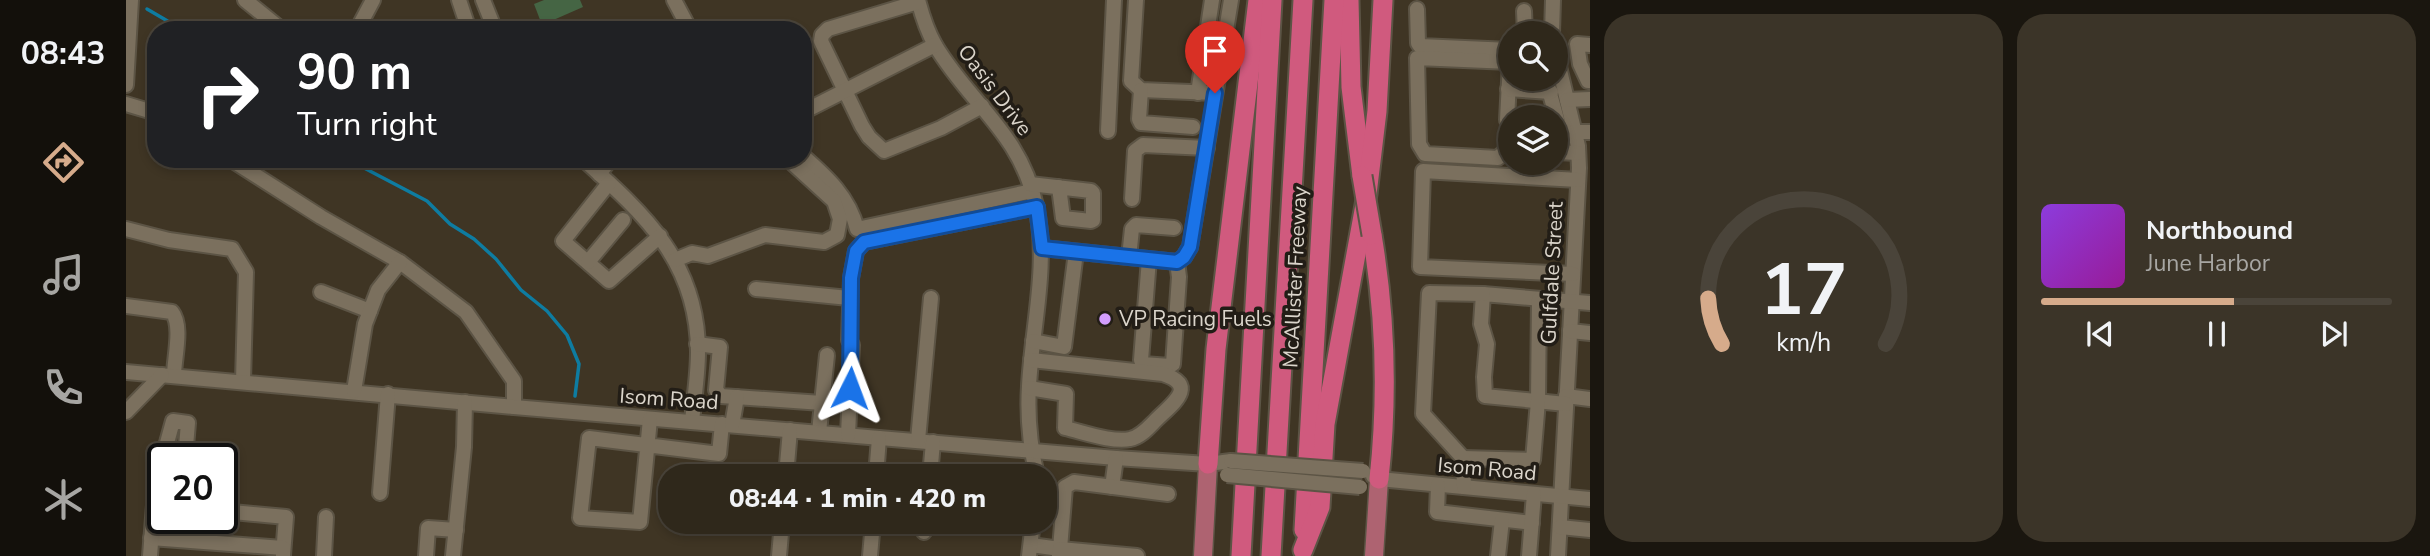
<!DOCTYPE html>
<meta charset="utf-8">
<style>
:root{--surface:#2f281b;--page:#3b3428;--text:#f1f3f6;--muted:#a7a6a3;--line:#4a443a;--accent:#d6ab8b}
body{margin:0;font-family:"Nunito Sans",sans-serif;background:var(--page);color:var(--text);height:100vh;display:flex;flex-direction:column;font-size:26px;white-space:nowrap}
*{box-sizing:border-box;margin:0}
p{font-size:23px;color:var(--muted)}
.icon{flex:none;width:38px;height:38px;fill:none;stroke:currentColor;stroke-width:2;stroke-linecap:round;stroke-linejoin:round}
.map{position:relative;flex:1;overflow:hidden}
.sheet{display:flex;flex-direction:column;gap:14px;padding:14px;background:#1a160f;width:840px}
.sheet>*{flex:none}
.hud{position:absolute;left:21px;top:21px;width:665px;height:147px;border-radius:28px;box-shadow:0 4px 10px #0003,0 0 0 2px var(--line);background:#202124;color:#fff;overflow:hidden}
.buttons{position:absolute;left:1372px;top:21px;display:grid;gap:14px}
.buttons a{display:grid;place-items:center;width:70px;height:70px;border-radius:50%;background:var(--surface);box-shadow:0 4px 10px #0003,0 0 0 2px var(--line);font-size:35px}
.speed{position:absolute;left:21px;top:443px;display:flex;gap:14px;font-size:35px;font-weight:700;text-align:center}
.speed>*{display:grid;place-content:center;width:91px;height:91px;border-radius:50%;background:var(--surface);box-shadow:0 4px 10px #0003,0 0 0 2px var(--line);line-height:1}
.speed .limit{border:4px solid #111;border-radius:10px;background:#fff;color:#111}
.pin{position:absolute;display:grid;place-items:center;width:60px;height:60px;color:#fff;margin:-72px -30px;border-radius:50% 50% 50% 0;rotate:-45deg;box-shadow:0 0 7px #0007}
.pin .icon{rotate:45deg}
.me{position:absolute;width:77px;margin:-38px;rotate:3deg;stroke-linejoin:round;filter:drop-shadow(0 0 5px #0008)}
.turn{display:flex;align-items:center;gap:24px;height:147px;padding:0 35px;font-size:32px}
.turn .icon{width:91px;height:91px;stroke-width:2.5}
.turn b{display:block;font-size:49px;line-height:60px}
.sheet .card{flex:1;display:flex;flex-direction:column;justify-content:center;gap:10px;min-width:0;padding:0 24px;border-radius:28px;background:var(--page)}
.sheet .dial{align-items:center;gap:0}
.dial svg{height:182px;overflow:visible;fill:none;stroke:var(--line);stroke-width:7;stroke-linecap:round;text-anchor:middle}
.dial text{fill:var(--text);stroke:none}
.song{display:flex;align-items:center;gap:21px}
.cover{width:84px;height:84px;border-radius:10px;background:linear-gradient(135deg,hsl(270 70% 55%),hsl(300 70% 35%))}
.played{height:7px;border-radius:4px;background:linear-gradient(90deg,var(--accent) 55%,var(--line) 55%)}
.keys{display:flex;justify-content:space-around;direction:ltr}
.sheet .tiles{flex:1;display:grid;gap:14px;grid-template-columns:repeat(2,1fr)}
.trip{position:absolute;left:532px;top:464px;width:399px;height:70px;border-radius:28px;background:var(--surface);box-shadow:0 4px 10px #0003,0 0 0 2px var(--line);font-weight:800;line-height:70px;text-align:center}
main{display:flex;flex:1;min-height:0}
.menu{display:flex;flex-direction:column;width:126px;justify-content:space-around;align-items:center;background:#13100b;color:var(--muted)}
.menu .icon{width:49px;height:49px}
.menu .selected{color:var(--accent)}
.menu b{font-size:32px;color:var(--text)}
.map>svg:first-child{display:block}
</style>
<main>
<nav class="menu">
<b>08:43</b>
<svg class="icon selected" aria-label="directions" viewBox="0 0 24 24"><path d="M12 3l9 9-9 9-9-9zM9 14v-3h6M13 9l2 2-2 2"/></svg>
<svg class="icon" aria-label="music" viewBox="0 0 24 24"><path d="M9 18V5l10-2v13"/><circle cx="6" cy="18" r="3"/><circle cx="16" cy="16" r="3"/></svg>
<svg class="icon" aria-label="phone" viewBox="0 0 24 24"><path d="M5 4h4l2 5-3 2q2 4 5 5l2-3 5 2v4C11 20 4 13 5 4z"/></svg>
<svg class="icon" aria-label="climate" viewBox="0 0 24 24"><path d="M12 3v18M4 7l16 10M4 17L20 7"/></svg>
</nav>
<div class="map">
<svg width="1464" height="556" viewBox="0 0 1464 556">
<rect width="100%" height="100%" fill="#3f3524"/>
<polygon fill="#456544" points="418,0 454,0 457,7 416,25 408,4"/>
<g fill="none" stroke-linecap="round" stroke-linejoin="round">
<g stroke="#0e7ca1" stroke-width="3.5">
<polyline points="21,9 57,30"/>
<polyline points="221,159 301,201 324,224 348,239 370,259 395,290 421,311 441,335 453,364 449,396"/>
</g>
<defs>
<g id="minor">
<polyline points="119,0 156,30"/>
<polyline points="333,0 343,30"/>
<polyline points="357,0 369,30"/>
<polyline points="548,0 564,30"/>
<path d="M 792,0 C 796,15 801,31 809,45 C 844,104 895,133 910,206 C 923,265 906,327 903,386 C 901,417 904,446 911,476"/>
<polyline points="1010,0 1005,81 1015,90 1089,93"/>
<polyline points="792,2 702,29 696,35 695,41 736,126 743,137 758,151 815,128 856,106"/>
<polyline points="1291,9 1292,43 1294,46 1384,50"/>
<polyline points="1398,11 1399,33"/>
<polyline points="231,30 247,0"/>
<polyline points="1426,33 1427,0"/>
<polyline points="1464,45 1451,44 1454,64 1462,81 1464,81"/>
<polyline points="1430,54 1452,146 1453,168 1432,556"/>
<polyline points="1384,62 1291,58 1293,144 1299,154 1372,158 1379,151 1384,151"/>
<polyline points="1384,62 1381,120 1384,120"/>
<polyline points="1420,79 1432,123 1430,123"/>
<polyline points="0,85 5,0"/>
<polyline points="1382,89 1425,92"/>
<polyline points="1015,90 1013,119 1015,123 1067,127"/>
<polyline points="1072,93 1086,0"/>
<polyline points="1441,100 1464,99"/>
<polyline points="0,104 30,113"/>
<polyline points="677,112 809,45"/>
<polyline points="982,131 988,0"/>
<polyline points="1448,132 1464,132"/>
<polyline points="1430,152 1452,153"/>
<path d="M 677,156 C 701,177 723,197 731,229 L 906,191"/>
<polyline points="104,159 195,217 274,262 340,312 388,381 388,407"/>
<path d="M 457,159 C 518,214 572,262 572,352 C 572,375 568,399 566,422"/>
<polyline points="473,174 485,159"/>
<polyline points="483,183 437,241 483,281 534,236"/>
<polyline points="904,184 965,191 967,193 967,220 965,221 937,218 933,187"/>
<polyline points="1006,199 1009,151 1017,145 1081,148"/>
<polyline points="0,229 43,240 106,249 120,272 117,381"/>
<polyline points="916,248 1051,262 1058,257 1064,247 1105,0"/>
<polyline points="1003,257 1006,229 1010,225 1048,228"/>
<polyline points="1023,259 1015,360 1017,364 1044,366 1047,364 1053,277 1051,262"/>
<polyline points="549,260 566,253 582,256 639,235 698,242 711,235 714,219 708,201 662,159"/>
<polyline points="462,262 497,220"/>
<polyline points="1447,274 1294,267 1297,171 1452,180"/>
<polyline points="630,289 723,298"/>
<polyline points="195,292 244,311"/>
<path d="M 0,306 L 46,312 C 57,326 48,358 48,376"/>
<polyline points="1444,331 1464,333"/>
<polyline points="907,341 938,347 950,252"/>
<polyline points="571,344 594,347 590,390 595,396 696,403 693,432"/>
<polyline points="0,372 388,407 990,458 1082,464 1105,461"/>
<path d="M 903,388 L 940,394 L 939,428 C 957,432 987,443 1004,439 C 1015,437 1023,427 1030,420 C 1046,404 1073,386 1037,374 L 905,360"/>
<polyline points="228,391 239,324 252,290 274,262"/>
<polyline points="1440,396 1464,399"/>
<polyline points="696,403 701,355"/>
<polyline points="1440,404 1359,396 1358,377 1361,344 1355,324 1357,294 1464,303"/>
<polyline points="0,412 36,375"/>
<polyline points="524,419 514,522 454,518 463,438 593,454 596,424"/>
<polyline points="606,425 611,397"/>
<polyline points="722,435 726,345 723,340 725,278 730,251 738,242 911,207"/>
<polyline points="792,440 805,298"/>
<polyline points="1337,458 1407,460 1412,401 1413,299"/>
<polyline points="660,476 664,430"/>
<polyline points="750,476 753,438"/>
<polyline points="804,476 807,442"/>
<polyline points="1247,476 1253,479 1464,499"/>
<polyline points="1312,485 1311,512 1406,523"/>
<polyline points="986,487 990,458"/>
<polyline points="1338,487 1337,458 1297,414 1303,293 1357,294"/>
<polyline points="254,493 262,394"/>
<polyline points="28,505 33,472 47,421 62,423 59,458"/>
<polyline points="96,511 160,517 157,555"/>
<polyline points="1434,527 1464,530"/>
<polyline points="798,532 799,522"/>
<polyline points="25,538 157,548"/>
<polyline points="905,545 934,549 939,487 948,482 1042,494"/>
<polyline points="24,556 28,505 35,505"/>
<polyline points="198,556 200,517"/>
<polyline points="300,556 302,528 330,530"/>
<polyline points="327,556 338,447 339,402"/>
<polyline points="653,556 656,522"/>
<polyline points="744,556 747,522"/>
<polyline points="903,556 907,522"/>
<polyline points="933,556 934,549 1011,556"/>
<polyline points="1372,556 1376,520"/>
<polyline points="1403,556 1408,494"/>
</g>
<g id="major">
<polyline points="1077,556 1082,464"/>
<polyline points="1248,556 1253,479"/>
</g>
<g id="highway">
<polyline points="1223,0 1225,87 1236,176"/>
<path d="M 1246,235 C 1260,318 1262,396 1253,479"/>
<polyline points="1082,464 1090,349 1132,0"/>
<polyline points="1178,530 1208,0"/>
<polyline points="1177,550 1194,507 1199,424 1241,194 1251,111 1257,0"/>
<polyline points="1115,556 1146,0"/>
<polyline points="1145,556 1177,0"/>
</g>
</defs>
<use href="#minor" stroke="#5c5445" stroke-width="18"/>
<use href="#major" stroke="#5c5445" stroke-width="21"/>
<use href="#highway" stroke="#5c5445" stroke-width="23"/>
<use href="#minor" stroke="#7b705e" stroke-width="14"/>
<use href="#major" stroke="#ae6371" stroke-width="18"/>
<use href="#highway" stroke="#d05a7e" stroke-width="19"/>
<defs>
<g id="minor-bridge">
<polyline points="1105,461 1237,471"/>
<polyline points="1101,475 1234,487"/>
</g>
<polyline id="highway-bridge" points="1236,176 1246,235"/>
</defs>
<use href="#minor-bridge" stroke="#5c5445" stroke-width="18" stroke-linecap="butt"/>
<use href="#highway-bridge" stroke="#5c5445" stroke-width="23" stroke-linecap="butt"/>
<use href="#minor-bridge" stroke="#7b705e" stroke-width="14"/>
<use href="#highway-bridge" stroke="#d05a7e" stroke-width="19"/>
</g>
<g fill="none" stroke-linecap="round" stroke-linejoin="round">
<defs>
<polyline id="route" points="724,388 725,278 730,251 738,242 911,207 916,248 1051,262 1058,257 1064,247 1089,93"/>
</defs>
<use href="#route" stroke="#114b97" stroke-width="18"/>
<use href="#route" stroke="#1a73e8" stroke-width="12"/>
</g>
<circle fill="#d29dfd" stroke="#221d16" stroke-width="2.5" cx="979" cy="319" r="7"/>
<g text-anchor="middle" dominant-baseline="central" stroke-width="7" stroke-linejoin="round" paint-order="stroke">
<g font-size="21" fill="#dbd5cb" stroke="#221d16">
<text transform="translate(869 90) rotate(53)">Oasis Drive</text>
<text transform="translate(1426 273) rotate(-87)">Gulfdale Street</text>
<text transform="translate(1169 277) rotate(-87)">McAllister Freeway</text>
<text transform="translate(543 399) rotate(4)">Isom Road</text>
<text transform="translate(1361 469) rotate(5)">Isom Road</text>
</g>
<g font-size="21" fill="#dbd5cb" stroke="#221d16" text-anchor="start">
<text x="993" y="319">VP Racing Fuels</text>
</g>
</g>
</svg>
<div class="buttons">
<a><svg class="icon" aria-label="search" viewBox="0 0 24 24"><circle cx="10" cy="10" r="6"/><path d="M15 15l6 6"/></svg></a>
<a><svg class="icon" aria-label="layers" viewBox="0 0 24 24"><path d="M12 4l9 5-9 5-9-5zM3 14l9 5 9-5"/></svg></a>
</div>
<div class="speed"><div class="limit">20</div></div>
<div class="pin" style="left:1089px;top:93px;background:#d93025"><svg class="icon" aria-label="arrive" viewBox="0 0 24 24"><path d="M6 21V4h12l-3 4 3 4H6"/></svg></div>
<svg class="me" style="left:724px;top:388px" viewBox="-20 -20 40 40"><path d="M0-17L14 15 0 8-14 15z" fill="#1a73e8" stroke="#fff" stroke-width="4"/></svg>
<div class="trip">08:44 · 1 min · 420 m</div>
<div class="hud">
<div class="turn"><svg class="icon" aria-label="right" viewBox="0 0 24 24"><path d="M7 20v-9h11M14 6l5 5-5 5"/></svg><div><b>90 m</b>Turn right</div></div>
</div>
</div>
<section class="sheet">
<div class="tiles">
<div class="card dial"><svg viewBox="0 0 100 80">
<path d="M14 69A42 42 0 1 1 86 69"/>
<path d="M14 69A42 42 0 0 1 8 49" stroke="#d6ab8b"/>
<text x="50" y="56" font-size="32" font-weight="700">17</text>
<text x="50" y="72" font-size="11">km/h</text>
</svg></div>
<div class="card">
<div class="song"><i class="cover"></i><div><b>Northbound</b><p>June Harbor</p></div></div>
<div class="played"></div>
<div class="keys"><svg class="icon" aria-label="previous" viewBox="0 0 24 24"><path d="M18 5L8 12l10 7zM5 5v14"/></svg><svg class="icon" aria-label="pause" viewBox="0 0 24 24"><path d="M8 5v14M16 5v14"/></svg><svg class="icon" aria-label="next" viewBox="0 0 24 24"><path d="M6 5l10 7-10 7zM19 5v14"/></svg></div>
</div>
</div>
</section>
</main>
